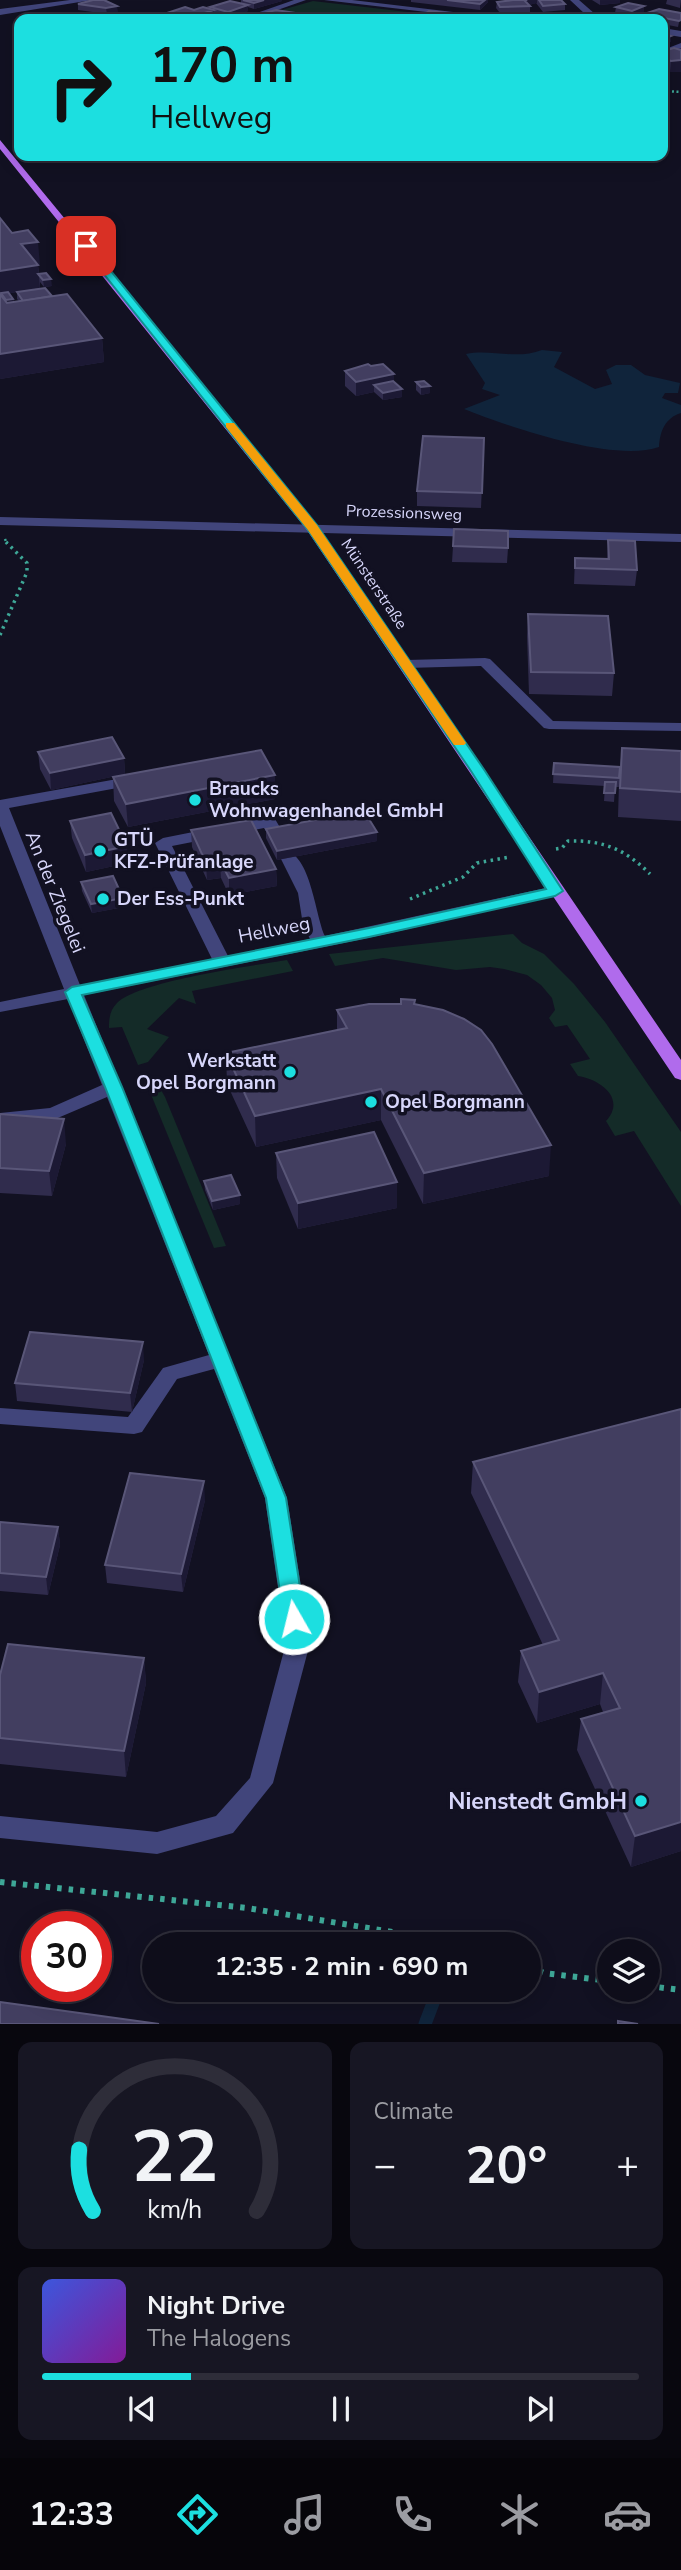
<!DOCTYPE html>
<meta charset="utf-8">
<style>
:root{--surface:#0e0d1a;--page:#171623;--text:#f1f3f6;--muted:#9b9ca2;--line:#2e2d39;--accent:#1cdfe0}
body{margin:0;font-family:"Nunito Sans",sans-serif;background:var(--page);color:var(--text);height:100vh;display:flex;flex-direction:column;font-size:26px;white-space:nowrap}
*{box-sizing:border-box;margin:0}
p{font-size:23px;color:var(--muted)}
.icon{flex:none;width:38px;height:38px;fill:none;stroke:currentColor;stroke-width:2;stroke-linecap:round;stroke-linejoin:round}
.map{position:relative;height:2024px;overflow:hidden}
.side{display:flex;flex-direction:column;gap:18px;padding:18px;background:#08070e;flex:1}
.side>*{flex:none}
.top-card{position:absolute;left:14px;top:14px;width:654px;height:147px;border-radius:14px;box-shadow:0 4px 18px #0003,0 0 0 2px var(--line);background:#1cdfe0;color:#111;overflow:hidden}
.controls{position:absolute;left:597px;top:1939px;display:grid;gap:14px}
.controls a{display:grid;place-items:center;width:63px;height:63px;border-radius:50%;background:var(--surface);box-shadow:0 4px 18px #0003,0 0 0 2px var(--line);font-size:35px}
.speed{position:absolute;left:21px;top:1911px;display:flex;gap:14px;font-size:35px;font-weight:700;text-align:center}
.speed>*{display:grid;place-content:center;width:91px;height:91px;border-radius:50%;background:var(--surface);box-shadow:0 4px 18px #0003,0 0 0 2px var(--line);line-height:1}
.speed .limit{border:10px solid #d22;background:#fff;color:#111}
.pin{position:absolute;display:grid;place-items:center;width:60px;height:60px;color:#fff;margin:-30px;border-radius:14px;box-shadow:0 4px 10px #0006}
.me{position:absolute;width:77px;margin:-38px;rotate:352deg;stroke-linejoin:round;filter:drop-shadow(0 0 5px #0008)}
.turn{display:flex;align-items:center;gap:24px;height:147px;padding:0 21px;font-size:32px}
.turn .icon{width:91px;height:91px;stroke-width:2.5}
.turn b{display:block;font-size:49px;line-height:60px}
.big{font-size:52px;font-weight:700;line-height:1.1}
.side .card{flex:1;display:flex;flex-direction:column;justify-content:center;gap:10px;min-width:0;padding:0 24px;border-radius:14px;background:var(--page)}
.side .dial{align-items:center;gap:0}
.dial svg{height:182px;overflow:visible;fill:none;stroke:var(--line);stroke-width:7;stroke-linecap:round;text-anchor:middle}
.dial text{fill:var(--text);stroke:none}
.song{display:flex;align-items:center;gap:21px}
.cover{width:84px;height:84px;border-radius:10px;background:linear-gradient(135deg,hsl(230 70% 55%),hsl(290 70% 35%))}
.played{height:7px;border-radius:4px;background:linear-gradient(90deg,var(--accent) 25%,var(--line) 25%)}
.keys{display:flex;justify-content:space-around;direction:ltr}
.heat{display:flex;justify-content:space-between;align-items:center;font-size:38px;direction:ltr}
.side .tiles{flex:1;display:grid;gap:18px;grid-template-columns:1fr 1fr}
.card:last-child{grid-column:span 2}
.trip{position:absolute;left:142px;top:1932px;width:399px;height:70px;border-radius:35px;background:var(--surface);box-shadow:0 4px 18px #0003,0 0 0 2px var(--line);font-weight:700;line-height:70px;text-align:center}
.menu{display:flex;height:112px;justify-content:space-around;align-items:center;background:#06050a;color:var(--muted)}
.menu .icon{width:49px;height:49px}
.menu .on{color:var(--accent)}
.menu b{font-size:32px;color:var(--text)}
.map>svg:first-child{display:block}
</style>
<div class="map">
<svg width="681" height="2024" viewBox="0 0 681 2024">
<rect width="100%" height="100%" fill="#121122"/>
<g fill="#142b28">
<polygon points="313,1 425,14 419,19 309,19 278,11"/>
<path d="M 513,934 L 522,943 L 544,954 L 574,984 L 605,1022 L 681,1132 L 681,1206 L 634,1131 L 615,1136 L 606,1121 C 627,1098 599,1079 578,1076 L 570,1064 L 590,1059 L 567,1025 L 555,1027 L 549,1018 L 555,1010 L 552,998 L 541,985 L 527,975 L 504,969 L 490,967 L 456,970 L 383,958 L 335,966 L 329,954 Z"/>
<path d="M 287,960 L 293,971 L 192,991 L 196,1004 L 179,998 L 147,1029 L 169,1037 L 148,1062 L 138,1065 L 122,1027 L 109,1028 C 109,1018 110,1010 117,1003 C 139,981 252,966 287,960 Z"/>
<polygon points="161,1090 165,1097 226,1246 214,1248 150,1092"/>
</g>
<path fill="#10243b" d="M 542,350 L 562,352 L 554,367 L 595,389 L 612,384 L 606,370 L 616,365 L 631,365 L 645,375 L 680,383 L 678,393 L 665,393 L 662,398 L 681,405 L 681,413 C 665,418 660,431 659,447 C 614,463 509,427 464,409 L 500,395 L 482,389 L 485,383 L 466,354 C 491,349 517,360 542,350 Z"/>
<g fill="none" stroke-linecap="round" stroke-linejoin="round">
<polyline stroke="#10243b" stroke-width="13" points="425,2024 438,1990"/>
<g stroke="#3ea797" stroke-width="2.5" stroke-dasharray="2 2.5" stroke-linecap="butt">
<polyline points="93,17 108,19"/>
<polyline points="663,91 681,92"/>
<polyline points="5,539 7,544"/>
</g>
<g stroke="#3ea797" stroke-width="3.5" stroke-dasharray="2.5 4.5" stroke-linecap="butt">
<polyline points="0,635 27,572 27,563 6,542"/>
<path d="M 556,849 L 562,848 L 568,841 C 603,840 625,849 650,874"/>
<polyline points="410,899 463,877 477,863 510,857"/>
</g>
<g stroke="#3ea797" stroke-width="6" stroke-dasharray="4.5 7" stroke-linecap="butt">
<polyline points="0,1882 247,1908 465,1944"/>
<polyline points="528,1967 544,1973 609,1981"/>
<polyline points="648,1986 681,1990"/>
</g>
<g fill="#41457b" fill-rule="evenodd">
<polygon points="70,0 92,0 0,15 0,9"/>
<polygon points="294,0 306,0 252,19 240,19"/>
<polygon points="324,0 352,0 512,19 486,19"/>
<polygon points="570,0 579,0 595,14 619,19 533,19 537,16 585,14"/>
<polygon points="663,28 681,31 681,37 663,34"/>
<polygon points="681,43 681,49 663,56 663,50"/>
<polygon points="0,517 681,534 681,542 0,525"/>
<polygon points="485,658 490,659 553,721 681,723 681,731 549,729 544,728 481,666 406,668 399,664 406,660"/>
<path d="M 134,776 L 142,781 L 139,784 L 9,808 L 80,985 L 212,959 L 155,843 L 163,838 L 269,817 L 275,819 L 285,836 L 283,839 L 271,839 L 264,828 L 172,846 L 228,956 L 310,939 L 303,925 L 298,893 L 280,857 L 288,852 C 311,858 316,918 325,936 L 555,886 L 563,891 L 555,896 L 368,938 L 84,995 L 287,1498 L 310,1643 L 273,1783 L 233,1833 L 157,1854 L 0,1838 L 0,1816 L 157,1832 L 216,1816 L 250,1778 L 286,1643 L 265,1498 L 214,1369 L 177,1379 L 142,1432 L 134,1434 L 0,1424 L 0,1408 L 128,1417 L 163,1368 L 209,1355 L 107,1097 L 53,1120 L 0,1125 L 0,1113 L 50,1108 L 102,1085 L 68,999 L 0,1012 L 0,1002 L 64,989 L 0,826 L 0,800 Z"/>
</g>
<polygon fill="#b06bec" fill-rule="evenodd" points="0,140 317,525 681,1060 681,1080 675,1078 307,530 0,149"/>
</g>
<g fill="#302c4d" fill-rule="evenodd">
<polygon points="93,0 118,12 107,14 78,10 78,4"/>
<polygon points="241,0 282,0 282,1 254,9 248,7 248,11 228,18 214,14 214,16 203,19 164,19 164,14 241,3"/>
<polygon points="411,0 488,0 488,2 480,10 411,2"/>
<polygon points="513,0 561,0 565,4 565,10 543,12 536,3 529,5 530,6 530,12 500,13 496,8 497,2"/>
<polygon points="592,0 620,0 620,3 600,5"/>
<polygon points="667,0 681,0 680,8 666,4"/>
<polygon points="616,7 644,12 632,17 615,13"/>
<polygon points="296,13 296,19 261,19 260,14"/>
<polygon points="681,13 678,27 663,24 663,19 644,19 644,14"/>
<polygon points="681,48 681,72 663,72 663,51"/>
<path d="M 0,218 L 40,265 L 38,265 L 39,274 L 52,286 L 44,287 L 40,282 L 40,288 L 52,296 L 102,338 L 104,362 L 0,379 ZM 17,292 L 17,299 L 19,301 L 14,302 L 13,299 L 10,293 Z"/>
<polygon points="371,366 394,374 394,382 402,397 383,400 374,392 356,396 345,386 345,371"/>
<polygon points="416,382 430,386 430,393 421,395 416,390"/>
<polygon points="484,438 481,508 417,506 417,491"/>
<polygon points="454,529 508,548 507,563 452,562"/>
<polygon points="608,540 637,570 635,586 574,584 575,558 607,559"/>
<polygon points="528,614 614,673 612,696 529,694 527,636"/>
<polygon points="622,748 681,751 681,821 618,817 619,783 619,787 615,787 614,802 604,801 605,786 553,783 554,763 620,767"/>
<polygon points="38,752 124,758 125,774 51,790 40,769"/>
<polygon points="275,775 275,799 128,827 114,801 113,777"/>
<polygon points="70,821 128,863 86,872 72,838"/>
<polygon points="266,829 377,832 377,841 277,860 266,838"/>
<polygon points="191,830 276,869 277,886 229,895 221,878 207,880 192,847"/>
<polygon points="81,882 123,898 124,907 92,913 82,891"/>
<polygon points="415,1000 415,1004 549,1176 423,1204 381,1120 256,1147 227,1084 226,1053 337,1030 337,1010 401,1004"/>
<polygon points="0,1114 66,1144 52,1196 0,1193"/>
<polygon points="276,1153 397,1182 397,1208 298,1229 277,1178"/>
<polygon points="204,1181 240,1195 240,1204 213,1210 205,1190"/>
<polygon points="144,1360 132,1412 17,1401 15,1383"/>
<polygon points="681,1409 681,1851 631,1867 577,1750 581,1719 603,1712 600,1704 537,1723 518,1682 521,1651 543,1645 471,1493 473,1462"/>
<polygon points="205,1500 183,1592 107,1583 105,1565"/>
<polygon points="0,1522 58,1527 60,1545 48,1595 0,1591"/>
<polygon points="144,1658 146,1683 126,1777 0,1764 0,1675"/>
</g>
<g fill="#1c1934">
<polygon points="264,0 282,0 282,1 254,9 254,3"/>
<polygon points="485,0 488,0 488,2 480,10 480,4"/>
<polygon points="527,0 537,0 537,3 525,6 525,1"/>
<polygon points="600,0 620,0 620,3 600,5"/>
<polygon points="248,5 248,11 228,18 228,12"/>
<polygon points="117,6 118,12 107,14 106,8"/>
<polygon points="644,6 644,12 632,17 632,11"/>
<polygon points="214,10 214,16 203,19 185,19"/>
<polygon points="296,13 296,19 286,19"/>
<polygon points="671,36 671,42 663,44 663,39"/>
<polygon points="681,60 681,72 670,72 671,61"/>
<polygon points="38,242 40,265 23,267 21,244"/>
<polygon points="38,265 40,288 0,295 0,271"/>
<polygon points="51,279 52,286 44,287 43,280"/>
<polygon points="13,299 14,306 7,307 6,300"/>
<polygon points="102,338 104,362 0,379 0,354"/>
<polygon points="394,374 394,389 374,385 374,392 356,396 356,382"/>
<polygon points="430,386 430,393 421,395 421,387"/>
<polygon points="402,389 402,397 383,400 383,393"/>
<polygon points="124,758 125,774 51,790 50,773"/>
<polygon points="275,775 275,799 128,827 126,804"/>
<polygon points="377,832 377,841 277,860 277,851"/>
<polygon points="127,846 128,863 86,872 85,855"/>
<polygon points="220,861 221,878 207,880 206,863"/>
<polygon points="276,869 277,886 229,895 229,878"/>
<polygon points="123,898 124,907 92,913 91,904"/>
<polygon points="381,1089 381,1120 256,1147 255,1116"/>
<polygon points="64,1119 66,1144 52,1196 49,1171"/>
<polygon points="551,1145 549,1176 423,1204 424,1173"/>
<polygon points="397,1182 397,1208 298,1229 298,1203"/>
<polygon points="240,1195 240,1204 213,1210 212,1201"/>
<polygon points="143,1342 144,1360 132,1412 130,1393"/>
<polygon points="204,1481 205,1500 183,1592 181,1574"/>
<polygon points="58,1527 60,1545 48,1595 46,1577"/>
<polygon points="144,1658 146,1683 126,1777 124,1751"/>
<polygon points="603,1673 600,1704 537,1723 539,1692"/>
<polygon points="681,1822 681,1851 631,1867 635,1836"/>
</g>
<g fill="#423e60" stroke="#595678" stroke-width="2">
<polygon points="93,0 104,0 117,6 106,8 78,4"/>
<polygon points="243,0 264,0 254,3"/>
<polygon points="447,0 485,0 480,4"/>
<polygon points="513,0 527,0 525,1 530,6 500,7 497,2"/>
<polygon points="539,0 561,0 565,4 543,6"/>
<polygon points="230,1 248,5 228,12 210,7"/>
<polygon points="628,3 644,6 632,11 616,7"/>
<polygon points="185,7 194,10 203,7 214,10 185,19 166,18 171,16 164,14"/>
<polygon points="659,9 681,13 681,20 679,21 644,14"/>
<polygon points="276,10 296,13 286,19 265,19 271,17 260,14"/>
<polygon points="429,11 458,14 454,18 464,19 426,19 420,18"/>
<polygon points="471,15 497,18 496,19 467,19"/>
<polygon points="596,16 607,19 587,19"/>
<polygon points="663,34 671,36 663,39"/>
<polygon points="674,48 681,50 681,60 671,61 663,58 663,51"/>
<polygon points="0,218 12,233 28,230 38,242 21,244 38,265 0,271"/>
<polygon points="46,273 51,279 43,280 38,274"/>
<polygon points="45,288 52,296 23,301 17,292"/>
<polygon points="8,292 13,299 6,300 1,293"/>
<polygon points="0,294 7,303 67,294 102,338 0,354"/>
<polygon points="368,364 371,366 383,364 394,374 356,382 345,371"/>
<polygon points="393,381 402,389 383,393 374,385"/>
<polygon points="424,381 430,386 421,387 416,382"/>
<polygon points="423,436 484,438 482,493 417,491"/>
<polygon points="454,529 508,531 508,548 453,546"/>
<polygon points="608,540 635,541 637,570 575,568 575,558 609,559"/>
<polygon points="528,614 608,616 614,673 531,672"/>
<polygon points="112,737 124,758 50,773 38,752"/>
<polygon points="622,748 681,751 681,792 620,788"/>
<polygon points="261,750 275,775 126,804 113,777"/>
<polygon points="554,763 620,767 619,778 553,774"/>
<polygon points="605,782 616,782 615,793 604,793"/>
<polygon points="364,811 377,832 277,851 266,829"/>
<polygon points="111,813 127,846 85,855 70,821"/>
<polygon points="251,820 276,869 229,878 220,861 206,863 191,830"/>
<polygon points="113,876 123,898 91,904 81,882"/>
<polygon points="401,999 415,1000 414,1004 443,1010 464,1019 481,1030 492,1044 551,1145 424,1173 381,1089 255,1116 226,1053 347,1028 337,1010 369,1004 401,1004"/>
<polygon points="0,1114 64,1119 49,1171 0,1168"/>
<polygon points="374,1132 397,1182 298,1203 276,1153"/>
<polygon points="231,1175 240,1195 212,1201 204,1181"/>
<polygon points="30,1332 143,1342 130,1393 15,1383"/>
<polygon points="681,1409 681,1822 635,1836 581,1719 620,1708 603,1673 539,1692 521,1651 559,1640 473,1462"/>
<polygon points="130,1473 204,1481 181,1574 105,1565"/>
<polygon points="0,1522 58,1527 46,1577 0,1573"/>
<polygon points="8,1644 144,1658 124,1751 0,1738 0,1675"/>
<polygon points="0,2002 159,2024 0,2024"/>
<polygon points="618,2021 638,2024 618,2024"/>
</g>
<polygon fill="#1cdfe0" stroke="#129192" stroke-width="2" points="83,244 89,244 317,525 485,771 563,891 555,896 369,937 82,995 122,1087 286,1498 305,1619 302,1625 294,1627 287,1625 284,1619 266,1498 105,1087 65,992 72,987 369,928 546,889 471,771 308,530 83,248"/>
<polygon fill="#f59e0b" points="226,423 234,423 317,525 466,743 464,745 454,745 308,530 226,427"/>
<g fill="#1cdfe0" stroke="#121122" stroke-width="2.5">
<circle cx="195" cy="800" r="7"/>
<circle cx="100" cy="851" r="7"/>
<circle cx="103" cy="899" r="7"/>
<circle cx="290" cy="1072" r="7"/>
<circle cx="371" cy="1102" r="7"/>
<circle cx="641" cy="1801" r="7"/>
</g>
<g text-anchor="middle" dominant-baseline="central" stroke-width="7" stroke-linejoin="round" paint-order="stroke">
<g font-size="16" fill="#d7d6fa" stroke="#121122">
<text transform="translate(404 513) rotate(2)">Prozessionsweg</text>
<text transform="translate(374 584) rotate(56)">Münsterstraße</text>
</g>
<g font-size="19" font-weight="bold" fill="#d7d6fa" stroke="#121122" text-anchor="start">
<text x="209" y="789">Braucks<tspan x="209" dy="22">Wohnwagenhandel GmbH</tspan></text>
<text x="114" y="840">GTÜ<tspan x="114" dy="22">KFZ-Prüfanlage</tspan></text>
<text x="117" y="899">Der Ess-Punkt</text>
<text x="276" y="1061" text-anchor="end">Werkstatt<tspan x="276" dy="22">Opel Borgmann</tspan></text>
<text x="385" y="1102">Opel Borgmann</text>
</g>
<g font-size="19" fill="#d7d6fa" stroke="#121122">
<text transform="translate(55 892) rotate(68)">An der Ziegelei</text>
<text transform="translate(274 930) rotate(-11)">Hellweg</text>
</g>
<g font-size="23" font-weight="bold" fill="#d7d6fa" stroke="#121122" text-anchor="end">
<text x="627" y="1801">Nienstedt GmbH</text>
</g>
</g>
</svg>
<div class="controls">
<a><svg class="icon" aria-label="layers" viewBox="0 0 24 24"><path d="M12 4l9 5-9 5-9-5zM3 14l9 5 9-5"/></svg></a>
</div>
<div class="speed"><div class="limit">30</div></div>
<div class="pin" style="left:86px;top:246px;background:#d93025"><svg class="icon" aria-label="arrive" viewBox="0 0 24 24"><path d="M6 21V4h12l-3 4 3 4H6"/></svg></div>
<svg class="me" style="left:294px;top:1619px" viewBox="-20 -20 40 40"><circle r="17" fill="#1cdfe0" stroke="#fff" stroke-width="3"/><path d="M0-11L8 9 0 5-8 9z" fill="#fff"/></svg>
<div class="trip">12:35 · 2 min · 690 m</div>
<div class="top-card">
<div class="turn"><svg class="icon" aria-label="right" viewBox="0 0 24 24"><path d="M7 20v-9h11M14 6l5 5-5 5"/></svg><div><b>170 m</b>Hellweg</div></div>
</div>
</div>
<section class="side">
<div class="tiles">
<div class="card dial"><svg viewBox="0 0 100 80">
<path d="M14 69A42 42 0 1 1 86 69"/>
<path d="M14 69A42 42 0 0 1 8 42" stroke="#1cdfe0"/>
<text x="50" y="56" font-size="32" font-weight="700">22</text>
<text x="50" y="72" font-size="11">km/h</text>
</svg></div>
<div class="card"><p>Climate</p>
<div class="heat"><a>−</a><b class="big">20°</b><a>+</a></div>
</div>
<div class="card">
<div class="song"><i class="cover"></i><div><b>Night Drive</b><p>The Halogens</p></div></div>
<div class="played"></div>
<div class="keys"><svg class="icon" aria-label="previous" viewBox="0 0 24 24"><path d="M18 5L8 12l10 7zM5 5v14"/></svg><svg class="icon" aria-label="pause" viewBox="0 0 24 24"><path d="M8 5v14M16 5v14"/></svg><svg class="icon" aria-label="next" viewBox="0 0 24 24"><path d="M6 5l10 7-10 7zM19 5v14"/></svg></div>
</div>
</div>
</section>
<nav class="menu">
<b>12:33</b>
<svg class="icon on" aria-label="directions" viewBox="0 0 24 24"><path d="M12 3l9 9-9 9-9-9zM9 14v-3h6M13 9l2 2-2 2"/></svg>
<svg class="icon" aria-label="music" viewBox="0 0 24 24"><path d="M9 18V5l10-2v13"/><circle cx="6" cy="18" r="3"/><circle cx="16" cy="16" r="3"/></svg>
<svg class="icon" aria-label="phone" viewBox="0 0 24 24"><path d="M5 4h4l2 5-3 2q2 4 5 5l2-3 5 2v4C11 20 4 13 5 4z"/></svg>
<svg class="icon" aria-label="climate" viewBox="0 0 24 24"><path d="M12 3v18M4 7l16 10M4 17L20 7"/></svg>
<svg class="icon" aria-label="car" viewBox="0 0 24 24"><path d="M5 17H2v-5l4-1 3-4h7l3 4 3 1v5h-3M9 17h6M6 11h13"/><circle cx="7" cy="17" r="2"/><circle cx="17" cy="17" r="2"/></svg>
</nav>
